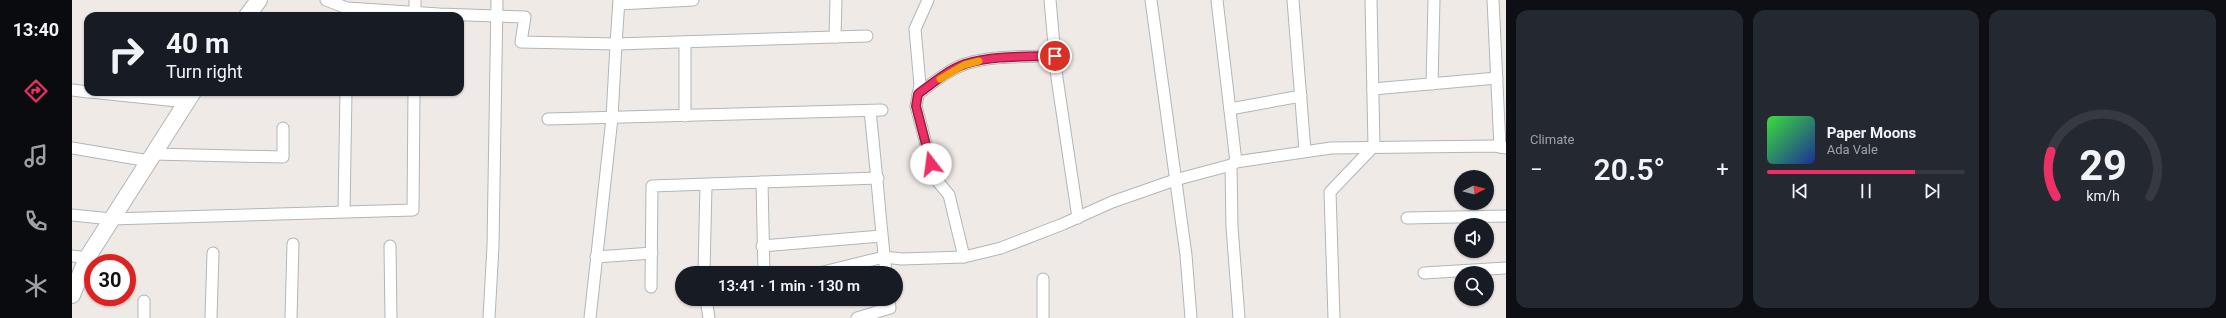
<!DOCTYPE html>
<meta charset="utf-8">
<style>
:root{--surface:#171b24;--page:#242831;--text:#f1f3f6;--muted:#9ea1a6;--line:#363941;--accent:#ec3065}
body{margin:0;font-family:Roboto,sans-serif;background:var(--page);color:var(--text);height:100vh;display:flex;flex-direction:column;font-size:15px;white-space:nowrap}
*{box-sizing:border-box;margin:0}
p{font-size:13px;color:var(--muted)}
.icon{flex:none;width:22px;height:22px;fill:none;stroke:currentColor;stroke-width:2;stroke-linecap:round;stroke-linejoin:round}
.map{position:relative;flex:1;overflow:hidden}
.drawer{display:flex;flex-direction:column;gap:10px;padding:10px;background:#0d0f14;width:720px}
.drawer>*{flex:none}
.guide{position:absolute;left:12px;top:12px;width:380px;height:84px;border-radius:12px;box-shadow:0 1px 3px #0004;background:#171b24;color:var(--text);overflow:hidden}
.needle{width:26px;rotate:84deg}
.buttons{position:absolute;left:1382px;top:170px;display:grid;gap:8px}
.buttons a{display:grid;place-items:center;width:40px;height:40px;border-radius:50%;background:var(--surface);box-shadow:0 1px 3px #0004;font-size:20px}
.speed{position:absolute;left:12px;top:254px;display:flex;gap:8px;font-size:20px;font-weight:700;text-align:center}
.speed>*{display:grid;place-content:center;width:52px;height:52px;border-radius:50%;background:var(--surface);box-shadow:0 1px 3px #0004;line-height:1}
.speed .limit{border:6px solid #d22;background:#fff;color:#111}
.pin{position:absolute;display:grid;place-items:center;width:34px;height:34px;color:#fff;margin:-17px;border:2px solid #fff;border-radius:50%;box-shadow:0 1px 4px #0007}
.me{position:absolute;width:44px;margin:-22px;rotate:345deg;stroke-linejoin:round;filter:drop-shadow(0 0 3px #0008)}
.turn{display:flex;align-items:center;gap:14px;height:84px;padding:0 16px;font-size:18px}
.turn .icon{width:52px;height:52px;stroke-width:2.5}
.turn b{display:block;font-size:28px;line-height:34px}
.big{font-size:30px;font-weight:600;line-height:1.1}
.drawer .card{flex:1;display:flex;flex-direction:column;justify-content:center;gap:6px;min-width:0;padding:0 14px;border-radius:12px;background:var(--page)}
.drawer .dial{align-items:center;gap:0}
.dial svg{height:104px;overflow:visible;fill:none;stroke:var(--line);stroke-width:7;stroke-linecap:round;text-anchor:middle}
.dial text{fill:var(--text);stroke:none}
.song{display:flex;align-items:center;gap:12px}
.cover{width:48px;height:48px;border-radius:6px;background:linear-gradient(135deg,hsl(120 70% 55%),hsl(230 70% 35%))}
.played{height:4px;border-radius:2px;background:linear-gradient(90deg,var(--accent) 75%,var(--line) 75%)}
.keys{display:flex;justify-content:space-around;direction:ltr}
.heat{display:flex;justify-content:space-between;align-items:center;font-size:22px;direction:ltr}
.drawer .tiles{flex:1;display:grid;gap:10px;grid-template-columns:repeat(3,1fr)}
.trip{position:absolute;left:603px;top:266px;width:228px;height:40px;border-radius:20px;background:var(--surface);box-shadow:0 1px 3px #0004;font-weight:600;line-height:40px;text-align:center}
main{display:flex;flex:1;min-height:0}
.menu{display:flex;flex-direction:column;width:72px;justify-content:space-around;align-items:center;background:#090b0e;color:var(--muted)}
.menu .icon{width:28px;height:28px}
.menu .current{color:var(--accent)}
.menu b{font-size:18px;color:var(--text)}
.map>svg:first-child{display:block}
</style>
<main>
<nav class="menu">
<b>13:40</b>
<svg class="icon current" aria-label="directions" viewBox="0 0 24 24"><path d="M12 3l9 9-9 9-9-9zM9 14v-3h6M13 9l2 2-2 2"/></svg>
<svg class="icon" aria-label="music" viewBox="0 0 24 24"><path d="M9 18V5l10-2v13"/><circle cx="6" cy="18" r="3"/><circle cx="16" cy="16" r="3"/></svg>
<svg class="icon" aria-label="phone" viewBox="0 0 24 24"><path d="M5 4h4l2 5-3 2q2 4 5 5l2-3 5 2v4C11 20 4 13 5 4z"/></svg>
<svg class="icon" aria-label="climate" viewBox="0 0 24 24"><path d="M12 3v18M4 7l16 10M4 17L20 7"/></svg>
</nav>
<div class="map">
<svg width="1434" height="318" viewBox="0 0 1434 318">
<rect width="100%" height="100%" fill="#f0eae6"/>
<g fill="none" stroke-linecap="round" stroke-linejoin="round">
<defs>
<g id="street">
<polyline points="254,0 275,8 367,14 453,17 449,42 544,44 540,118 518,318"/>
<polyline points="547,0 544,44 763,37 764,0"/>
<polyline points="856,0 843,29 848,85 844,106 863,178 877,195 892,257"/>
<polyline points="978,0 985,78 1006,218"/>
<polyline points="1079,0 1114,255 1119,318"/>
<polyline points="1145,0 1164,162"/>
<polyline points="1221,0 1233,151"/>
<polyline points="1421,0 1428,147"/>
<polyline points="547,4 621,0"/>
<polyline points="343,16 343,0"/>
<polyline points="763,37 795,36"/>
<polyline points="613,42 613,116"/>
<polyline points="1360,84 1362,0"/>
<polyline points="1301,89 1425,78"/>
<polyline points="0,90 16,92"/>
<polyline points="18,92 115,102"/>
<path d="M 846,94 C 861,83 876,70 893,64 C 922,55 953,57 983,56"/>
<polyline points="1158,109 1229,96"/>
<path d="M 798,111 C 804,165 808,219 814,273"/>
<polyline points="476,119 810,110"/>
<polyline points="0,148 77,161"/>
<polyline points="81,154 211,157 211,128"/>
<polyline points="1159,165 1160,227 1167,318"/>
<polyline points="690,182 692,273"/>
<polyline points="272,211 274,92"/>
<polyline points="0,215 39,219 341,210 342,92"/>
<polyline points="1335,218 1434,216"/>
<polyline points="318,246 319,318"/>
<polyline points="690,246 809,236"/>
<polyline points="0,256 15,258"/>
<polyline points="524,257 580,253"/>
<polyline points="632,273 634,185"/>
<polyline points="747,273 812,257 830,259 892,257 929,248 991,224 1040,202 1103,180 1159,165 1164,162 1259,148 1423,146 1434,148"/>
<polyline points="1352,273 1434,268"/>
<polyline points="971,279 971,318"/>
<polyline points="579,287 580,186 806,178"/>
<polyline points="634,299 637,318"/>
<polyline points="72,318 72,301"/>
<polyline points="139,318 141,253"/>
<polyline points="219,318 221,244"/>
<polyline points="417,318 421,246 425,0"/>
<polyline points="785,318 818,308 817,299"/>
<polyline points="1262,318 1258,192 1302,146 1299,0"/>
</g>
<g id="secondary">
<polyline points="175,16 187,0"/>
<polyline points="0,295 15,258 121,92"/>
</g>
</defs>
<use href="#street" stroke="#b1b6b8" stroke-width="13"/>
<use href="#secondary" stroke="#b0b6b8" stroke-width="18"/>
<use href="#street" stroke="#fff" stroke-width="11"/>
<use href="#secondary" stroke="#fff" stroke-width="16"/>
</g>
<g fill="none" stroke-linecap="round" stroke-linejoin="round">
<defs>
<path id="route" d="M 859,164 L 844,106 L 846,94 C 861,83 876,70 893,64 C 922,55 953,57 983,56"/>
</defs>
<use href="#route" stroke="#991f42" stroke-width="10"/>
<use href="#route" stroke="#ec3065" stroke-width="7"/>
<polyline stroke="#f59e0b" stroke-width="7" points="868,79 892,65 907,61"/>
</g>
</svg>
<div class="buttons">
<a><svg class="needle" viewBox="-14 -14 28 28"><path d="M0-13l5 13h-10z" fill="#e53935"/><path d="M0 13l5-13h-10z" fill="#9ea1a6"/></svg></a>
<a><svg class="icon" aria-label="sound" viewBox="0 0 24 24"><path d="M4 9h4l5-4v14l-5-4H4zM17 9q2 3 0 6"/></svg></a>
<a><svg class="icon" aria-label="search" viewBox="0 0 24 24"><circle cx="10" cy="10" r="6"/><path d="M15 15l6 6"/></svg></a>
</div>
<div class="speed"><div class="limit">30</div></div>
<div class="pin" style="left:983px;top:56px;background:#d93025"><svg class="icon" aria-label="arrive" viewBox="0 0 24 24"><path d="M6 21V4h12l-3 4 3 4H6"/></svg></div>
<svg class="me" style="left:859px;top:164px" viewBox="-20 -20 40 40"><circle r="19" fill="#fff"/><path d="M0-13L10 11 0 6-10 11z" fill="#ec3065"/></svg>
<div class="trip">13:41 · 1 min · 130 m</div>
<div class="guide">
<div class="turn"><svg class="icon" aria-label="right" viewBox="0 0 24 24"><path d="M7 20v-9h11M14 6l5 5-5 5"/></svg><div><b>40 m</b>Turn right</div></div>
</div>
</div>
<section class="drawer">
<div class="tiles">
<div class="card"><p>Climate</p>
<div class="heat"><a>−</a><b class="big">20.5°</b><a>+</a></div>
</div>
<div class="card">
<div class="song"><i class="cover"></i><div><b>Paper Moons</b><p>Ada Vale</p></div></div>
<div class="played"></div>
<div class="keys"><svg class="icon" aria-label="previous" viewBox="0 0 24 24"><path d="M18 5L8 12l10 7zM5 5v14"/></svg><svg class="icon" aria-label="pause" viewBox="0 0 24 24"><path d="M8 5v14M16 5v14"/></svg><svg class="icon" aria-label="next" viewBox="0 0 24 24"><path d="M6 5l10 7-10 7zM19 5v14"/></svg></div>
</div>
<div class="card dial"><svg viewBox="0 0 100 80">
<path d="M14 69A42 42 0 1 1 86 69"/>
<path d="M14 69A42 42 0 0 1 10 34" stroke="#ec3065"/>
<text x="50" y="56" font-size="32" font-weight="700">29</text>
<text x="50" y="72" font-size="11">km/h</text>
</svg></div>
</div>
</section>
</main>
